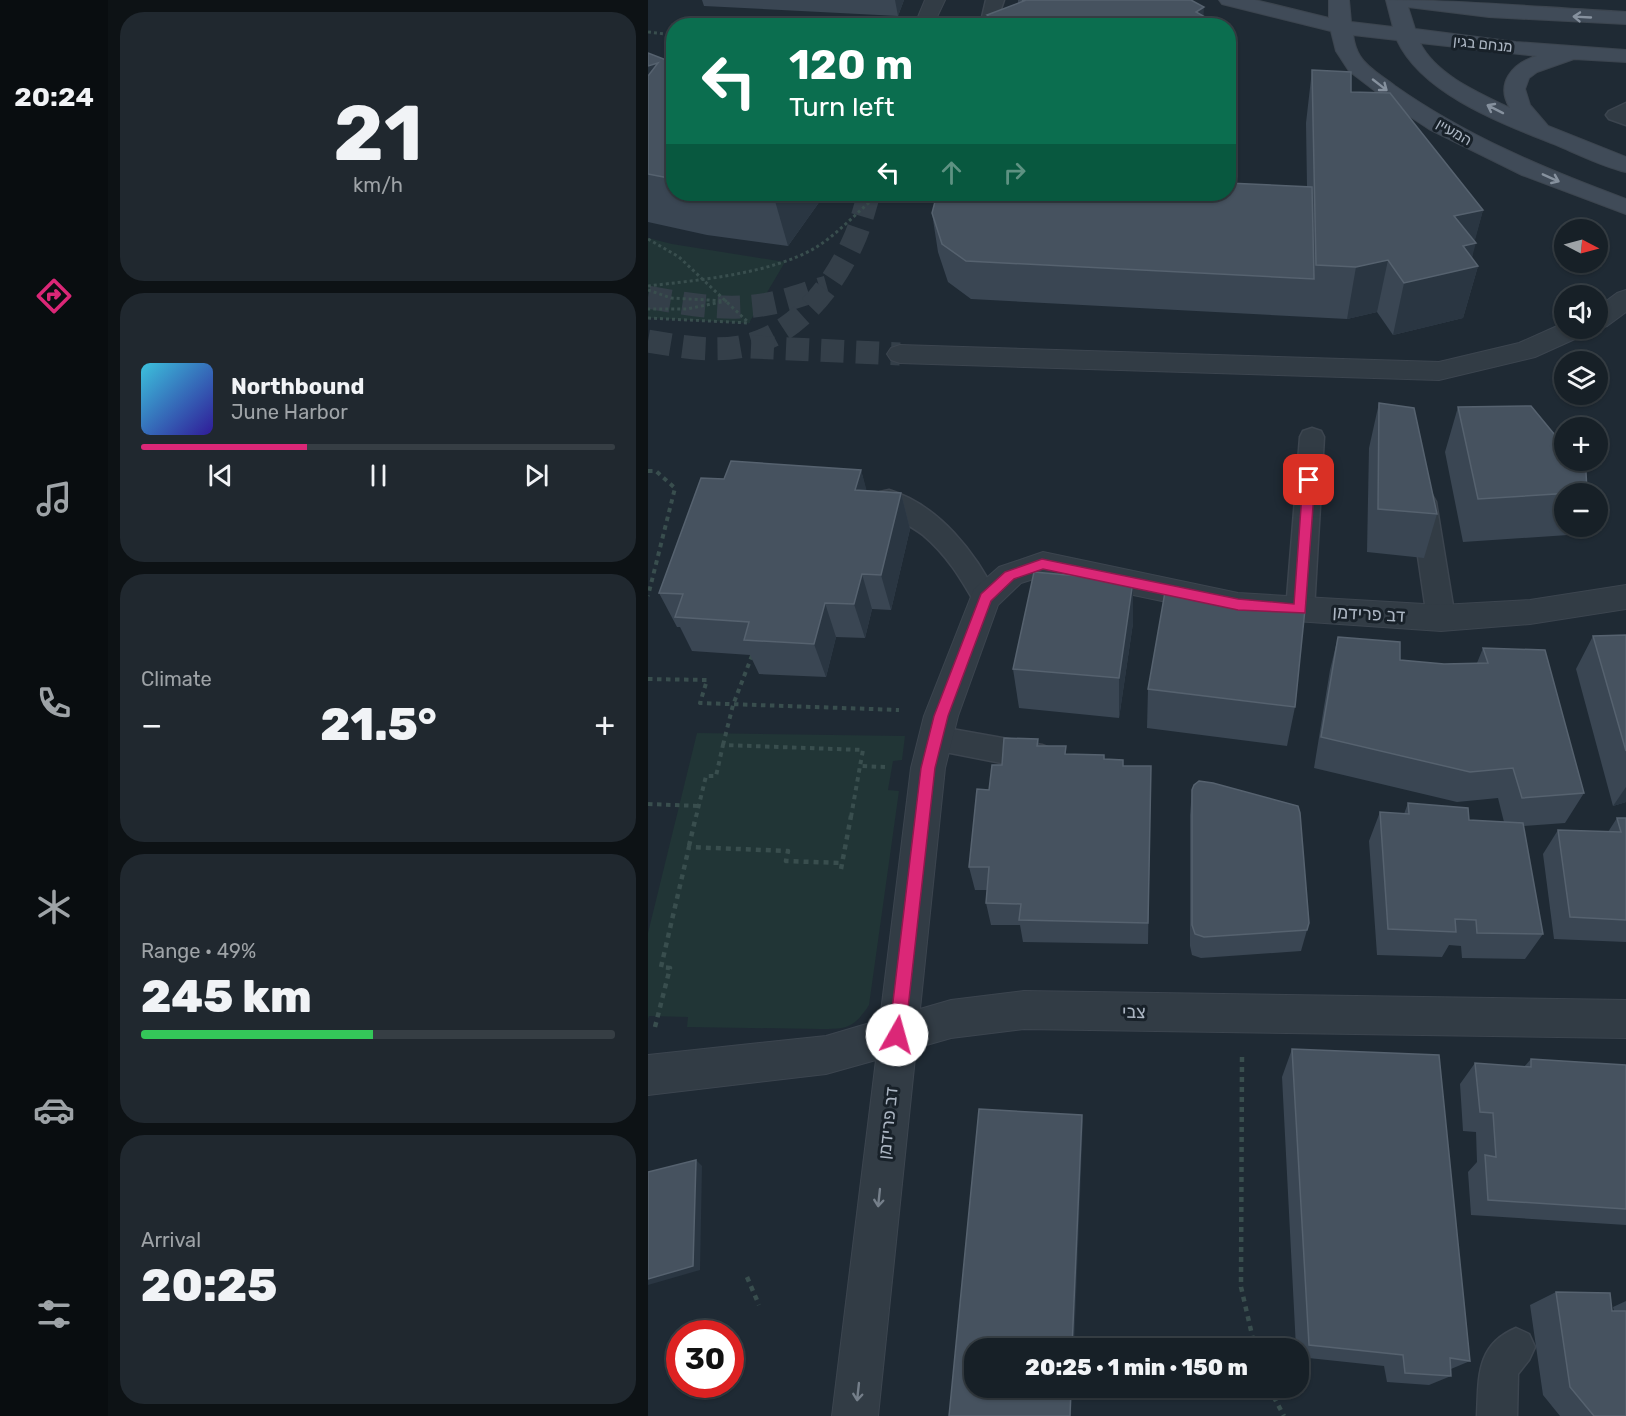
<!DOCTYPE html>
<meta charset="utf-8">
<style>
:root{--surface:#172027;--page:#20282f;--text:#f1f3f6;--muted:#9ea3a7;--line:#363e44;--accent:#db2777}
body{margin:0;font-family:Rubik,"Noto Sans Hebrew",sans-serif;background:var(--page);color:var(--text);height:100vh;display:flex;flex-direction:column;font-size:22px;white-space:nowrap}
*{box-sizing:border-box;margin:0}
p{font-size:20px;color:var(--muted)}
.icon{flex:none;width:33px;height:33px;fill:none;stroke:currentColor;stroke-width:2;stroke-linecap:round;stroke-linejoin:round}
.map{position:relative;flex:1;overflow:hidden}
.sheet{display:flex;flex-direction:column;gap:12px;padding:12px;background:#0d1215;width:540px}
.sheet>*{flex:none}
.banner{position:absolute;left:18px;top:18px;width:570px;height:183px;border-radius:24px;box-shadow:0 2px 4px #0004,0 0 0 2px var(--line);background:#0b6e4f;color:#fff;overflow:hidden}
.needle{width:39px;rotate:96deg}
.fabs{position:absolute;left:906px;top:219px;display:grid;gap:12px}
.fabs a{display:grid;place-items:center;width:54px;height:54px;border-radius:50%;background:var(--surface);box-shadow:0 2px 4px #0004,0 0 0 2px var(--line);font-size:30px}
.speed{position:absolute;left:18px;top:1320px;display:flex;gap:12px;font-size:30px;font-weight:700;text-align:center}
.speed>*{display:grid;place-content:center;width:78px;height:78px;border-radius:50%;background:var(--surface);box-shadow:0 2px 4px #0004,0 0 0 2px var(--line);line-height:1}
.speed .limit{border:9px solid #d22;background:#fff;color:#111}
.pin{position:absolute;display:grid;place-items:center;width:51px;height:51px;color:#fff;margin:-26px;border-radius:12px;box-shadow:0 3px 9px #0006}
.me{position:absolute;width:66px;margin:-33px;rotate:7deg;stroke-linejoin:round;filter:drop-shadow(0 0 4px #0008)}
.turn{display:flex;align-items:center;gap:21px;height:126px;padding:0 24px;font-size:27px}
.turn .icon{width:78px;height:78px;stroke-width:2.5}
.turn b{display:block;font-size:42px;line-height:51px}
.lanes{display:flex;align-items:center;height:57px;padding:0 24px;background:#0003;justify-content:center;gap:30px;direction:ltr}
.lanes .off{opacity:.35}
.big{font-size:45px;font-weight:800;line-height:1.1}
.sheet .tile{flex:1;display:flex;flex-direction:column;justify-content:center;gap:9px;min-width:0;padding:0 21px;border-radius:24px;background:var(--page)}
.sheet .dial{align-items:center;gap:0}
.dial b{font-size:78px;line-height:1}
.song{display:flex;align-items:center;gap:18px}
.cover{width:72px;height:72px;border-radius:9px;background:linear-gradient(135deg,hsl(190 70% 55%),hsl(250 70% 35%))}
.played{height:6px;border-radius:3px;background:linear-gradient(90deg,var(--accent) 35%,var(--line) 35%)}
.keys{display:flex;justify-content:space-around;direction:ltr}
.heat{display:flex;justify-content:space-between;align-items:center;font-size:33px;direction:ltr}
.charge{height:9px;border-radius:4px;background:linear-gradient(90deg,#34c759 49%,var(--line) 0)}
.trip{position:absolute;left:316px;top:1338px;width:345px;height:60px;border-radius:24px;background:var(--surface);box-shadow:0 2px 4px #0004,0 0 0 2px var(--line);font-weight:800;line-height:60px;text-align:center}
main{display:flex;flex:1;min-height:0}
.tab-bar{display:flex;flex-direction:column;width:108px;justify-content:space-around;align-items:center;background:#090d10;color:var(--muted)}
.tab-bar .icon{width:42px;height:42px}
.tab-bar .current{color:var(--accent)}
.tab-bar b{font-size:27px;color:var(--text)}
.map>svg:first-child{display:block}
</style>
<main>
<nav class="tab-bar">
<b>20:24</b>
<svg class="icon current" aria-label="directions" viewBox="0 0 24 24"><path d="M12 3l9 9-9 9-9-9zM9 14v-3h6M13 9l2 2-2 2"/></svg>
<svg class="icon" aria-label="music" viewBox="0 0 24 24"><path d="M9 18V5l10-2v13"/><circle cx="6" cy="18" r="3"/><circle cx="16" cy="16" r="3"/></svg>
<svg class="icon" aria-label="phone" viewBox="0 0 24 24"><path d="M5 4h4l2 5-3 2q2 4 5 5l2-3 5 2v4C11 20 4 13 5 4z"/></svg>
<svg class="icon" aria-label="climate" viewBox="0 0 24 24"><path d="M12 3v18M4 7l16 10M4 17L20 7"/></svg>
<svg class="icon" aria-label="car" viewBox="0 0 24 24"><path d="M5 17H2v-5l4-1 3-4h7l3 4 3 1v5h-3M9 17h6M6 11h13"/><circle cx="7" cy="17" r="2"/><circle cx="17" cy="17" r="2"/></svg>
<svg class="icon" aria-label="filters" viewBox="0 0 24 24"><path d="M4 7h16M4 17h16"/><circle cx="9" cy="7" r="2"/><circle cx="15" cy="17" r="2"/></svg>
</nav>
<section class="sheet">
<div class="tile dial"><b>21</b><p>km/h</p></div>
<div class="tile">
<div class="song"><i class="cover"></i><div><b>Northbound</b><p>June Harbor</p></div></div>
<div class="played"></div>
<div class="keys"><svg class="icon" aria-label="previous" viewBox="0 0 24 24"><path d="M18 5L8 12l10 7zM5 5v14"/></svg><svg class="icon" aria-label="pause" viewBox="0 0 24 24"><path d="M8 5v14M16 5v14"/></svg><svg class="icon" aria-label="next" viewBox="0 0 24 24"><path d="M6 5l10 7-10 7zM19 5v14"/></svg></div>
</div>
<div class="tile"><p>Climate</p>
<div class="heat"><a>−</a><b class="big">21.5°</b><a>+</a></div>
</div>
<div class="tile"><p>Range · 49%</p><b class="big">245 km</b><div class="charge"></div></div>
<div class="tile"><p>Arrival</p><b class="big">20:25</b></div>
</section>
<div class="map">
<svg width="978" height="1416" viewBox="0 0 978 1416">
<rect width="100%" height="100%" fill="#1f2a34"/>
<g fill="#213536">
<polygon points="0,238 24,244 137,262 101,323 0,318"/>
<path d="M 49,733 L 257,736 L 254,760 L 245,761 L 240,790 L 251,791 L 221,1005 C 206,1028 199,1029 173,1029 L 39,1027 L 40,1017 L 1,1016 L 0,1019 L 0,933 Z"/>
</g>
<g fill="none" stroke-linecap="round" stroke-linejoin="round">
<g stroke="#343f49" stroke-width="23" stroke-dasharray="23 12" stroke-linecap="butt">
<path d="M 0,297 C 41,305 84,312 125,303 C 144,299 161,292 179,287"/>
<path d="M 0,341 C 30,346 61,352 91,347 C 145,338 184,289 205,242 C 212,227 216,210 221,194"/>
<polyline points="103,347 252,354"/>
</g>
<defs>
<g id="lane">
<polygon points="338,0 356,0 349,21 337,21 334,17"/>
<polygon points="978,103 978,125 961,119 958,115 961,111"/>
<polygon points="664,428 673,431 676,437 666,610 662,618 652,621 642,618 638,610 652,437 655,431"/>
<path d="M 241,490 C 291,505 328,553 350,598 L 346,605 L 337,609 L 328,605 C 313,579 299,555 275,535 C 261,524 237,515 228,499 L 232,492 Z"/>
<polygon points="775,493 784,495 788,502 807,618 803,626 793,629 783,626 779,618 762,502 766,495"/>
<polygon points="287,726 394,745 404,749 409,758 404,767 394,771 287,750 277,747 273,738 277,729"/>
<path d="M 868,1328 L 881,1334 L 887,1347 L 881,1360 L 870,1374 L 869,1416 L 829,1416 C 831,1379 827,1345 868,1328 Z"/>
</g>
<g id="street">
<polygon points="277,0 297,0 287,21 280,23 273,21 270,17"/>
<polygon points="978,290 978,312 959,326 950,329 949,328 950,307 969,293"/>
<polygon points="916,323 916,328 942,328 938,334 887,357 791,380 252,363 243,360 239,354 243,348 252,345 791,362 871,343"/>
<polygon points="395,552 590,593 793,605 882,600 978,585 978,609 882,624 793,631 590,617 395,576 373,583 350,605 310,716 297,768 272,1009 303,1000 376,991 978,1000 978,1038 376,1029 303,1038 268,1048 230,1416 184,1416 228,1060 178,1074 0,1095 0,1055 178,1036 232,1020 263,768 276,716 326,589 351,567"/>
</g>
<path id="secondary" d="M 571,0 L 607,0 L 681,18 L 681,0 L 701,0 L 703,22 L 745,27 L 738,0 C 818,0 898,8 978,12 L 978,24 L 841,17 L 760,7 L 767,29 L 868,42 L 978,50 L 978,62 L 926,59 L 889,72 L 881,78 L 877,89 L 882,105 L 900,126 L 978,157 L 978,172 C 956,167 934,156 913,147 C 859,125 775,96 749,40 L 705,35 C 706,42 708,50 712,56 C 720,69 736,77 747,86 C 818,136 897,169 978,199 L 978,214 L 874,175 L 781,129 L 752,110 L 701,71 L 688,51 L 683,31 L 574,4 ZM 772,43 L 889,56 C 864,63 847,84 862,108 C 831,93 788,75 772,43 Z"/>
</defs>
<use href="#lane" stroke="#3c454f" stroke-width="3"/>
<use href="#street" stroke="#3c454f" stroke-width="2"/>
<use href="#secondary" stroke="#3c454f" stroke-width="2"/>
<g stroke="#394e4e" stroke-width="3" stroke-dasharray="3 3" stroke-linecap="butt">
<polyline points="0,32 26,35"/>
<polyline points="0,239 31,257 101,323"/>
<path d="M 0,286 C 51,280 122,274 167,248 C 190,234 210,211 231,194"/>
<polyline points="0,290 23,298 78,301 39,309 0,309"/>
<polyline points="0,318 101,323"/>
</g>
<g stroke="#394e4e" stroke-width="4" stroke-dasharray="4.5 4.5" stroke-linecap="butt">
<polyline points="0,471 8,471 27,488 0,596"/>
<polyline points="0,679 59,680 52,703 251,710"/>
<polyline points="75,745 85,705 105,653"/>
<polyline points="0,804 51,806"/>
<polyline points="48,817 58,776 68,776 75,745 215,750 212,766 237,767"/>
<polyline points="203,817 212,766"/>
</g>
<g stroke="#394e4e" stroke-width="4.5" stroke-dasharray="5 5" stroke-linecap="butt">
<polyline points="41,846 48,816"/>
<polyline points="193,869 203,816"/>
<polyline points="7,1027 22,968 13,967 41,847 140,851 138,861 194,863"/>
<polyline points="594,1057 593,1287 607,1348"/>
<polyline points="99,1277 111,1305"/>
<polyline points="621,1388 636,1416"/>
</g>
<use href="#lane" fill="#323c45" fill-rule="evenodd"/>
<use href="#street" fill="#323c45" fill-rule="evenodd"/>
<use href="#secondary" fill="#404b58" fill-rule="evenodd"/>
</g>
<g fill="#3a4653">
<polygon points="54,0 256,0 250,16 56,6"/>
<polygon points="370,0 543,0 555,16 564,21 564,26 340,26 339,15 370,3"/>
<polygon points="0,53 26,63 26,194 171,194 172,201 140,246 59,235 0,222"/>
<polygon points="664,70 703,92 835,210 826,242 824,258 830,266 815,318 745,335 729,312 699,319 323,299 300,282 290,252 284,213 659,186 658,123"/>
<polygon points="731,403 789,514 776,558 719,552 721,448"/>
<polygon points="810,407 939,492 938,494 916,494 916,526 924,526 920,535 815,542 797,452"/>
<polygon points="213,470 218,490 253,493 262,529 243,610 224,609 217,638 188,637 178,677 111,674 102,655 44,651 32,627 29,627 11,593 76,479"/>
<polygon points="485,581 485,623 471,718 371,708 365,669"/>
<polygon points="978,635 978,802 965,806 928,669 945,636"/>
<polygon points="690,637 752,660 796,664 829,663 835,648 936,793 917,823 875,826 895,934 877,959 814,958 813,946 801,945 794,957 729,955 721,841 732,812 756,814 760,803 821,820 856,822 850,798 809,802 666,768 682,670"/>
<polygon points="500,689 647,707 639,746 499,728"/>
<polygon points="390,739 391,746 418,754 456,759 475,766 503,766 500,944 375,942 372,925 343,925 338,903 339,890 327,890 321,867 341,790 354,765"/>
<polygon points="544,790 661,923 653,951 553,958 544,955 542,946 542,815"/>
<polygon points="969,818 978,818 978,942 906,939 895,854 910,830 960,832"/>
<polygon points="644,1049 822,1361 803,1369 803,1376 781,1385 739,1382 736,1366 651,1357 651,1348 648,1348 634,1077"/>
<polygon points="883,1059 978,1065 978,1225 823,1215 820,1172 829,1162 828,1132 815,1131 812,1084 827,1063 876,1067"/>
<polygon points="908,1292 964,1311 966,1311 965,1307 978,1301 978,1416 912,1416 895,1395 882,1305"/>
</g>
<g fill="#2a3642">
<polygon points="247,0 256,0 250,16"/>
<polygon points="556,7 555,26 548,12"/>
<polygon points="564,21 564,26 556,26"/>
<polygon points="10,63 0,124 0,66"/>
<polygon points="125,194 171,194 172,201 140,246"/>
<polygon points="835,210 826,244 828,243 821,268 830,266 815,318 745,335 756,283 806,216"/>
<polygon points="740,260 729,312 699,319 708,267"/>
<polygon points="213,470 223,506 207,490"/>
<polygon points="253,493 262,529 243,610 233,575"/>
<polygon points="214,574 224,609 217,638 206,604"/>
<polygon points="485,581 485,623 471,718 471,678"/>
<polygon points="177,603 188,637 178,677 166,644"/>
<polygon points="978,787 978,802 965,806"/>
<polygon points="434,1115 435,1121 426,1348 424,1348"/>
<polygon points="48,1160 54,1166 52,1270 0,1285 0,1279"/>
<polygon points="423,1388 424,1388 423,1416 422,1416"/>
</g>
<g fill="#46525f" stroke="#56626f" stroke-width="1.5">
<polygon points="374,0 543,0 556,7 548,12 564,21 556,26 343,26 350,23 339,15 376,1"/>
<polygon points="0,53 26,63 26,179 0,174 0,76 10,63 0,66"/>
<polygon points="664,70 703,72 703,92 742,93 835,210 806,216 828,243 815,246 830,266 756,283 740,260 708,267 668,265"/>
<polygon points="580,183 664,187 666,279 318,261 294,244 284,213 289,194 580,194"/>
<polygon points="731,403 766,408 789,514 730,509"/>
<polygon points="883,406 916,446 916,460 929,460 938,472 939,492 830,499 810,407"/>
<polygon points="83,461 213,470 207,490 253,493 233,575 214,574 206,604 177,603 166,644 96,640 101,622 27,617 35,594 11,593 53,478 76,479"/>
<polygon points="386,572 485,581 471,678 365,669"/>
<polygon points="517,592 657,609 647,707 500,689"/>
<polygon points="978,635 978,751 945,636"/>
<polygon points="690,637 752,642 752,660 796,664 840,663 835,648 897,650 936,793 874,798 865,768 822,772 673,737"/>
<polygon points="356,738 390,739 389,746 418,746 417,754 456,755 456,759 475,760 475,766 503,766 500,923 371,920 373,904 338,903 341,867 321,867 329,789 341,790 344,765 354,765"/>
<polygon points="551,781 565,783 650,806 652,813 661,923 659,930 556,937 547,934 544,925 544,790 546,785"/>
<polygon points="760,803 820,808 821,820 875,823 895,934 829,933 828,920 807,919 808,932 740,929 732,812 761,814"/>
<polygon points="969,818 978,818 978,920 922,917 910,830 973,832"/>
<polygon points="644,1049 791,1055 822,1361 802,1358 803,1376 757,1373 755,1355 661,1345"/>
<polygon points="883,1059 978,1065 978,1209 840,1200 837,1155 848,1157 845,1113 832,1112 827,1063 883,1067"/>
<polygon points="331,1109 434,1115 424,1348 327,1348 327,1388 423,1388 422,1416 301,1416"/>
<polygon points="48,1160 45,1266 0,1279 0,1172"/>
<polygon points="908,1292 962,1293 964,1311 978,1311 978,1416 946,1416 922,1387"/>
</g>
<defs><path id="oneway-shaft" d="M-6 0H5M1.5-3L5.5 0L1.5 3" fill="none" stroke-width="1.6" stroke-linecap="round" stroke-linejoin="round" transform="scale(1.5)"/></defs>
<g stroke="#86919e">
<use href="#oneway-shaft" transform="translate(934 17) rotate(-177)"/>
<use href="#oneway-shaft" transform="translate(732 85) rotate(38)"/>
<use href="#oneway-shaft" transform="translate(847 109) rotate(-153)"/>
<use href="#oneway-shaft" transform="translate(903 178) rotate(24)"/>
</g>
<g stroke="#757f8a">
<use href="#oneway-shaft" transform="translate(231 1198) rotate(96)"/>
<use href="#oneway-shaft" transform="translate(210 1392) rotate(96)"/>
</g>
<polygon fill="#db2777" stroke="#8e194d" stroke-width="1.5" points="661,476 667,480 657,613 590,610 395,569 366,579 343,601 300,716 287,768 257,1035 255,1041 249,1043 244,1041 241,1035 273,768 286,716 333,594 357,572 394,559 590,599 646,604 655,480"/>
<g text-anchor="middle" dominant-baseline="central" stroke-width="6" stroke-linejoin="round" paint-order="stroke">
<g font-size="15" fill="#acb6c3" stroke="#182129">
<text transform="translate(835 44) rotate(6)">מנחם בגין</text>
<text transform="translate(806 132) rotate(30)">המעיין</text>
</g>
<g font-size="18" fill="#acb6c3" stroke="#182129">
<text transform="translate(721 614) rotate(3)">דב פרידמן</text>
<text transform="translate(486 1012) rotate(1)">צבי</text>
<text transform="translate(240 1123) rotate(-84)">דב פרידמן</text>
</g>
</g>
</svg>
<div class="fabs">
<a><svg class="needle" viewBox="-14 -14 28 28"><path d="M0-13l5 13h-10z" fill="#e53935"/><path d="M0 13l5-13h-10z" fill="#9ea3a7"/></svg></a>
<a><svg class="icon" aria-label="sound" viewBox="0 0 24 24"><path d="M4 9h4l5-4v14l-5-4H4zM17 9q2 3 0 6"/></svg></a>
<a><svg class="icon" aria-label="layers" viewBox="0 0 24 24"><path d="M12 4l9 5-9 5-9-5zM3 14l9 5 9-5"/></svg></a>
<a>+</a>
<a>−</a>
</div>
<div class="speed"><div class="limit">30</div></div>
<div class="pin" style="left:661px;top:480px;background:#d93025"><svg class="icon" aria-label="arrive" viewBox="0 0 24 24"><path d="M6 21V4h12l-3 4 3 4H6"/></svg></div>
<svg class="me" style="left:249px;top:1035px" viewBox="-20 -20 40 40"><circle r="19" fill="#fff"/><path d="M0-13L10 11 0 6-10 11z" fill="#db2777"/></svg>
<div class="trip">20:25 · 1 min · 150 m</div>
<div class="banner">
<div class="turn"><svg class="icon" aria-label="left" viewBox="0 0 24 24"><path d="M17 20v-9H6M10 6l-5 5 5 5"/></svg><div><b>120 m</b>Turn left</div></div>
<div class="lanes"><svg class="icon" aria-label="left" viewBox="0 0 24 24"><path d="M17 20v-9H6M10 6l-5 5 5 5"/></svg><svg class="icon off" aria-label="ahead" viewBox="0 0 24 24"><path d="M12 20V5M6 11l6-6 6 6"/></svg><svg class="icon off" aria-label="right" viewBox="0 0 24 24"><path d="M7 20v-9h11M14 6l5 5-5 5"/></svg></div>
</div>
</div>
</main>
